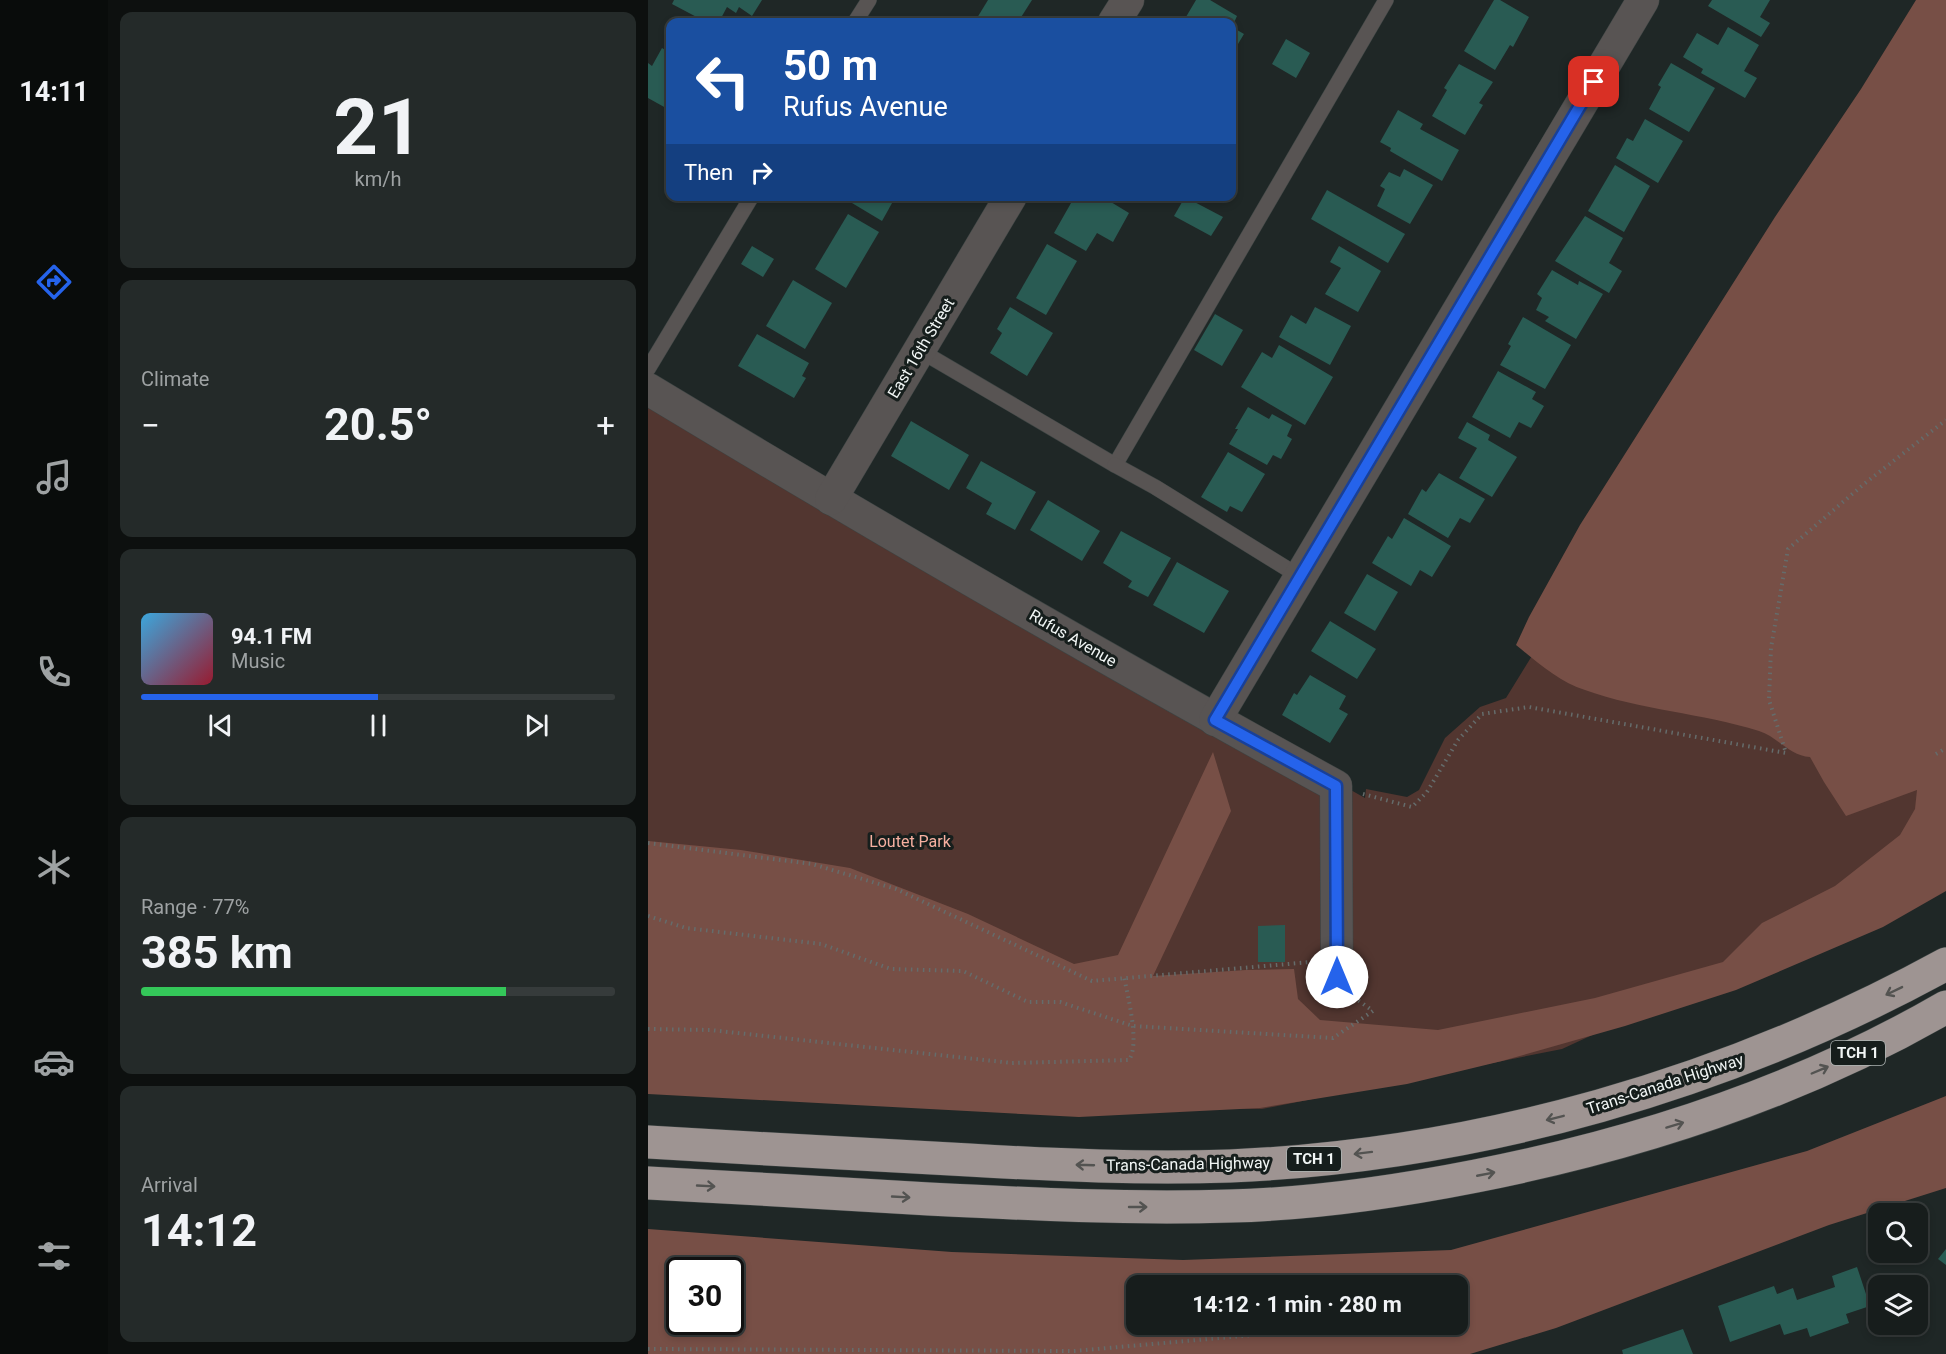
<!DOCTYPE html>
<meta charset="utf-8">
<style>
:root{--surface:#171d1c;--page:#242a29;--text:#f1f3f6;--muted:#9ea2a3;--line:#363b3b;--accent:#2563eb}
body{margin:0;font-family:Roboto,sans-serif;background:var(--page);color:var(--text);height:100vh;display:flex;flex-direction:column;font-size:22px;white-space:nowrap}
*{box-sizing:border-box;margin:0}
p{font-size:20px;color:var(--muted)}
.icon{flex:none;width:33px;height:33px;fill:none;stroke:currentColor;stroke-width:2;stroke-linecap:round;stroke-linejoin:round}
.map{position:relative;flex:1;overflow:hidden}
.side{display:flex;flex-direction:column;gap:12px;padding:12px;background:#0d100f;width:540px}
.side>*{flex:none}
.hud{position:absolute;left:18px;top:18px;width:570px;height:183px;border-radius:12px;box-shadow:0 3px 9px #0003,0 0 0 2px var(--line);background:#1a4fa0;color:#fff;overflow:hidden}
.controls{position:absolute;left:1220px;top:1203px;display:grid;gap:12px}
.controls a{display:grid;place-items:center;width:60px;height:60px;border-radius:12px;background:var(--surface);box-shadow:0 3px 9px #0003,0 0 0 2px var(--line);font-size:30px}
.speed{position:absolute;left:18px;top:1257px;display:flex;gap:12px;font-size:30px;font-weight:700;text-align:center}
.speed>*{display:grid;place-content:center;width:78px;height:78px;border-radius:50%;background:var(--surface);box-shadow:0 3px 9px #0003,0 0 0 2px var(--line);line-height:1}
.speed .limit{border:3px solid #111;border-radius:9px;background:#fff;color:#111}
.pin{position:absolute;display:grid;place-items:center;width:51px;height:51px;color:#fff;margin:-26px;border-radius:12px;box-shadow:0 3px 9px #0006}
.me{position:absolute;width:66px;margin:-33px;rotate:0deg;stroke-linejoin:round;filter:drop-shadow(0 0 4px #0008)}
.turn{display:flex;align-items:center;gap:21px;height:126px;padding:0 18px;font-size:27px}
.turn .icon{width:78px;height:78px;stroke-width:2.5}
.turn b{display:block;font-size:42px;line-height:51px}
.then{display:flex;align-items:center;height:57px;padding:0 18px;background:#0003;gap:12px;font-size:22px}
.big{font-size:45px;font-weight:700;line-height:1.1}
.side .card{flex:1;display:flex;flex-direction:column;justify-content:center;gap:9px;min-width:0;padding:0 21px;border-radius:12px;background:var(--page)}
.side .dial{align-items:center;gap:0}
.dial b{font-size:78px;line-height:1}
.song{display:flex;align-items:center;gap:18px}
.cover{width:72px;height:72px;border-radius:9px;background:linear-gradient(135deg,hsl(200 70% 55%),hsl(350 70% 35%))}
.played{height:6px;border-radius:3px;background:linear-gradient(90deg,var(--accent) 50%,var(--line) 50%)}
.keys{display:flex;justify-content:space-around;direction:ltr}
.heat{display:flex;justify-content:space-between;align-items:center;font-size:33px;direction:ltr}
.charge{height:9px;border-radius:4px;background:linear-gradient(90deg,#34c759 77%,var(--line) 0)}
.trip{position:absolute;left:478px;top:1275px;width:342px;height:60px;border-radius:12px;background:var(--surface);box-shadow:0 3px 9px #0003,0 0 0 2px var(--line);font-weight:700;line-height:60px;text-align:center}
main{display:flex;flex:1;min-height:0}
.dock{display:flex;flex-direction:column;width:108px;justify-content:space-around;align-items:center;background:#090c0b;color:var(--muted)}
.dock .icon{width:42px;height:42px}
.dock .current{color:var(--accent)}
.dock b{font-size:27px;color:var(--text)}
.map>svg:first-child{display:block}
</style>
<main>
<nav class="dock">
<b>14:11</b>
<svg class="icon current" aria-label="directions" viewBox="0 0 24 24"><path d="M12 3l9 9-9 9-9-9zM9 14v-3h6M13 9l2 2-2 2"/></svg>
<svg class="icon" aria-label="music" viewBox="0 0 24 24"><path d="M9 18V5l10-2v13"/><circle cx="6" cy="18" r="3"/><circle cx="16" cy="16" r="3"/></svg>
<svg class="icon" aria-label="phone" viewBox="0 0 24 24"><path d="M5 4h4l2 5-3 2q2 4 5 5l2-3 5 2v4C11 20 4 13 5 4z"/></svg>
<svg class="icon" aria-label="climate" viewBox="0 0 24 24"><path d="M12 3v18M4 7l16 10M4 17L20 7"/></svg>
<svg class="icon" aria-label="car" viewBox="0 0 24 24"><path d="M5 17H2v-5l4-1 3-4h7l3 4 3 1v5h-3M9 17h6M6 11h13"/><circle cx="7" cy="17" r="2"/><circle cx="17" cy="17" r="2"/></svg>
<svg class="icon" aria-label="filters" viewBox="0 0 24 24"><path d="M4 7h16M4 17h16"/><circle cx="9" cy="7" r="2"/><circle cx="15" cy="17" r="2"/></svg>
</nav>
<section class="side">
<div class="card dial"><b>21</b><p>km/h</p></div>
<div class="card"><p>Climate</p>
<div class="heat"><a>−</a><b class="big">20.5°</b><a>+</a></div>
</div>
<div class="card">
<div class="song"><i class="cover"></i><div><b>94.1 FM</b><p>Music</p></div></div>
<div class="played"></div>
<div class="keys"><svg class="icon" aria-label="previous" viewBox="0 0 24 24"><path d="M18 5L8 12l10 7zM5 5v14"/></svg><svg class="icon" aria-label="pause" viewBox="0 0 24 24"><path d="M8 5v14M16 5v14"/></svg><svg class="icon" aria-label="next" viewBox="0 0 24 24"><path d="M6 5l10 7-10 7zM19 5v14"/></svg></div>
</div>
<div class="card"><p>Range · 77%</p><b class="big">385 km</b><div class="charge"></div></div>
<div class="card"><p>Arrival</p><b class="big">14:12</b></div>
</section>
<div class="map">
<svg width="1298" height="1354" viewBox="0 0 1298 1354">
<rect width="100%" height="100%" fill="#1f2726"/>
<polygon fill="#523630" points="1288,0 1298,0 1298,872 914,1049 614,1109 254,1103 0,1090 0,394 717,798 718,789 759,797 771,790 797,738 832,707 858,698"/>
<g fill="#774f46" fill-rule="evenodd">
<path d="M 1268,0 L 1298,0 L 1298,891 L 1235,927 L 1088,990 L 977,1026 L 854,1061 L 759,1084 L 612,1108 L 431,1117 L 0,1094 L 0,841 L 93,850 L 202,868 L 320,914 L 426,964 L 470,955 L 565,752 L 583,811 L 505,976 L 598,970 L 646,969 L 650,999 L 672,1020 L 790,1030 L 947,998 L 1075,962 L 1114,923 L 1187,886 L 1252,835 L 1267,809 L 1269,790 L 1198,816 L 1176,782 L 1162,757 C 1142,756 1130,737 1111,731 C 1054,713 992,710 937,690 C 911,682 889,662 868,645 L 881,617 L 932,525 L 1127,217 L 1213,89 Z"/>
<path d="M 1298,1096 L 1298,1188 L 1181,1225 L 908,1328 L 822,1354 L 0,1354 L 0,1229 L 304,1252 L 535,1260 L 803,1250 L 1159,1151 ZM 82,1270 L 82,1322 L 32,1322 L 32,1270 ZM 489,1286 L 810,1286 L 810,1324 L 489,1324 Z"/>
</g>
<g fill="#295b53">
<polygon points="26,0 114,0 104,16 91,7 88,13 79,7 71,22 64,19 62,22 58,22 24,4"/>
<polygon points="340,0 384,0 370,22 337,22 329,18"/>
<polygon points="548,0 562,0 589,16 584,27 584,22 535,22"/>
<polygon points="846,0 852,0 881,17 865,47 862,45 847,70 816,51"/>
<polygon points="1064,0 1122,0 1112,17 1122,23 1113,37 1060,6"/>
<polygon points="584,27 596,34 587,49 584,47"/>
<polygon points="1080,27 1111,45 1096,71 1109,78 1097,98 1053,73 1055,69 1035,57 1049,33 1070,45"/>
<polygon points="638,39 662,53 648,78 624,64"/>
<polygon points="14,48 22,53 22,101 18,108 0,98 0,63 4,66"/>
<polygon points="1023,63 1067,88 1041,132 1001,109 1013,87 1010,85"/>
<polygon points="811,64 845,82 831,103 835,105 817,135 784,116 799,90 796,88"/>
<polygon points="750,110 775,124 772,129 811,150 794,181 742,151 743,148 732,142"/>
<polygon points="997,119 1035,141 1010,183 968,158 979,138 985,141"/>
<polygon points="967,165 1002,186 976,232 940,211"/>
<polygon points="756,169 785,185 762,224 729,206 737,189 732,186 741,172 752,177"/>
<polygon points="679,190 757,234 740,263 663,219"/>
<polygon points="202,196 248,196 234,221 199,200"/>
<polygon points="427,196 453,196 481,213 465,242 449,233 438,251 406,233"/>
<polygon points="537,197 575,217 563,236 526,216"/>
<polygon points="200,214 231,232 198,288 167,269"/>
<polygon points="937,216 975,238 961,263 974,271 961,293 907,261"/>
<polygon points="399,244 429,261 398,315 368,298"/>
<polygon points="104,246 126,259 115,277 93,264"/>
<polygon points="691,246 733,271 710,312 677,294 693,268 682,262"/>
<polygon points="904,270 930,285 931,281 955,294 928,339 897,321 901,317 888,310 894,298 889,294"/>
<polygon points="145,280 184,303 157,349 118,326"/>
<polygon points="362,307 405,333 379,376 342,353 354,333 349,329"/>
<polygon points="667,307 703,326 682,365 631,337 643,315 658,324"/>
<polygon points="567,314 595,330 574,366 546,350"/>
<polygon points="875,317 923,345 897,389 852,365 863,346 860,344"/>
<polygon points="109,334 161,363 154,376 158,378 146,398 90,366"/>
<polygon points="631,345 685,377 657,425 593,387 614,352 624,358"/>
<polygon points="850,371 888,392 884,399 896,406 883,428 871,422 862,438 824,417"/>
<polygon points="600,407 621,419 624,414 644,425 639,436 644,439 633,459 625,455 619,465 581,444 590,429 587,429"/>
<polygon points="263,421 321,455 301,490 243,456"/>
<polygon points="819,422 842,435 840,440 869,457 844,497 811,478 829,448 810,438"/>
<polygon points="580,452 617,474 594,512 582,506 579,512 553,497"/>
<polygon points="333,461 388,492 367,530 338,514 344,503 318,488"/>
<polygon points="791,473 837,499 822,523 812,518 800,538 760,514 774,489 778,492"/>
<polygon points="400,500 452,531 434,561 382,530"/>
<polygon points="756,518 803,546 784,577 772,570 763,586 724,563 740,536 744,539"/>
<polygon points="473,531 523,558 500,597 480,587 484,581 455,563"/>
<polygon points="529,562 581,591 556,633 505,605"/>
<polygon points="719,574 750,592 727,631 696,613"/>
<polygon points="682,621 728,649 709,679 663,651"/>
<polygon points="662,675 698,696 691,709 700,714 682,743 634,715 646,693 649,695"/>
<polygon points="637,925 637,962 610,962 610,926"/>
<polygon points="1298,1249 1298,1265 1290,1259"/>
<polygon points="1209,1267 1222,1306 1198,1314 1201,1323 1162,1337 1159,1328 1136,1335 1132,1324 1082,1342 1070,1306 1126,1286 1129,1294 1145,1288 1149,1300 1187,1287 1184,1276"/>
<polygon points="1035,1329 1045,1354 975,1354 974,1350"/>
</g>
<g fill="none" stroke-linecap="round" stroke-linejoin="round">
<defs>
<g id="lane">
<polyline points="207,22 221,0"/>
<polyline points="271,350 467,465 738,0"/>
<polyline points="0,369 104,196"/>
<polyline points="467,465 507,487 651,576"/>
</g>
<g id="street">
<polyline points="466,22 480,0"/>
<path d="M 0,389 C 227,526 456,659 688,786 L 689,977"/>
<polyline points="183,499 363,196"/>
<polyline points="567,720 995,0"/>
</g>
<g id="highway">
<path d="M 0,1142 C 107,1148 214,1155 321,1160 C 408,1165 495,1169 582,1166 C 832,1155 1079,1084 1298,964"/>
<path d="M 0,1183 C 94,1188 187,1193 281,1199 C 381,1204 481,1209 582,1206 C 664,1204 747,1192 828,1176 C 991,1144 1153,1091 1298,1007"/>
</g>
</defs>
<use href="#lane" stroke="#3c4443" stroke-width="16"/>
<use href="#street" stroke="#3c4443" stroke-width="33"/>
<use href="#highway" stroke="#3c4443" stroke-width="34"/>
<g stroke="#656c6b" stroke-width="4" stroke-dasharray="1.5 4.5" stroke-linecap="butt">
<polyline points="1288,754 1298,748"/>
<polyline points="715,794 764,807 779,792 810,740 834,714 881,707 1138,753 1121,700 1123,648 1140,549 1216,484 1298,420"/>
<polyline points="0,843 164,864 248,889 444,981 663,962"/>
<polyline points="0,916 38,928 173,944 243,969 315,971 380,1002 412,1002 485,1026 685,1038 725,1011 707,998"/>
<path d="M 0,1029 L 62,1030 L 364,1063 L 481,1060 C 492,1044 480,997 476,977"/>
<polyline points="0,1349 426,1351 729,1324"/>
</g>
<use href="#lane" stroke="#585453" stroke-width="15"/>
<use href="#street" stroke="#585453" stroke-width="32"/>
<use href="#highway" stroke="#9e9492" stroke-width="33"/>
</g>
<defs><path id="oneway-shaft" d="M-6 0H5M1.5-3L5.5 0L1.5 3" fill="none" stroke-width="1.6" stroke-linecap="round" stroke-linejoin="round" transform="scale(1.5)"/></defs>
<g stroke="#535351">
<use href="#oneway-shaft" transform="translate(1246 991) rotate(154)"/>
<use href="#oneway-shaft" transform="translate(1172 1070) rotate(-23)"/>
<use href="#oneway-shaft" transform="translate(907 1118) rotate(166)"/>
<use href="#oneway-shaft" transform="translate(1027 1125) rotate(-17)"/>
<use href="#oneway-shaft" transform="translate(715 1153) rotate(173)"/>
<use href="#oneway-shaft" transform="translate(437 1165) rotate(-178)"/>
<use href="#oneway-shaft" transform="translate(838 1174) rotate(-11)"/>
<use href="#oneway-shaft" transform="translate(58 1186) rotate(3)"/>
<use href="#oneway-shaft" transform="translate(253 1197) rotate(3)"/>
<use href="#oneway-shaft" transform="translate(490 1207)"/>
</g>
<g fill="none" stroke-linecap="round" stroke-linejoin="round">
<defs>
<polyline id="route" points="689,977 688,786 567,720 946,82"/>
</defs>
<use href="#route" stroke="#184099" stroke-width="15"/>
<use href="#route" stroke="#2563eb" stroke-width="10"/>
</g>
<g text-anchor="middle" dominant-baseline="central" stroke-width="6" stroke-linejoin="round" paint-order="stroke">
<g fill="#161e1c" stroke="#afb5b4" stroke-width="1.5">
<rect x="1183" y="1041" width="54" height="24" rx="4.5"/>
<rect x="639" y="1147" width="54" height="24" rx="4.5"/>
</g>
<g font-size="15" font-weight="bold" fill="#f1f6f5">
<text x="1210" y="1053">TCH 1</text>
<text x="666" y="1159">TCH 1</text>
</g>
<g font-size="16" fill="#f1f6f5" stroke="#161e1c">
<text transform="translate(273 348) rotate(-59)">East 16th Street</text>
<text transform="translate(425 638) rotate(30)">Rufus Avenue</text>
<text transform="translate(1017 1084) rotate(-18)">Trans-Canada Highway</text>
<text transform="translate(540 1164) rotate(-1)">Trans-Canada Highway</text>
</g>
<g font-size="16" fill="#f6b0a0" stroke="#161e1c">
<text x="262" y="841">Loutet Park</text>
</g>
</g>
</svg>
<div class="controls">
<a><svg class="icon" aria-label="search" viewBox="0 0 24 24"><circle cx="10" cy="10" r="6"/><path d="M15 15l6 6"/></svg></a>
<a><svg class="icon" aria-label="layers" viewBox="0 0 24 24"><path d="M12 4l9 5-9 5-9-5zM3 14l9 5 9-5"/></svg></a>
</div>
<div class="speed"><div class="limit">30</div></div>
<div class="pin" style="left:946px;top:82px;background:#d93025"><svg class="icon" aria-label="arrive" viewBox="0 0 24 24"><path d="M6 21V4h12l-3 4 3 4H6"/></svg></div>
<svg class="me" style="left:689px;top:977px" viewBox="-20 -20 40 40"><circle r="19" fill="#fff"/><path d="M0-13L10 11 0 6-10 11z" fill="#2563eb"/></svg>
<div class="trip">14:12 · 1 min · 280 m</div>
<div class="hud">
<div class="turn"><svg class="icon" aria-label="left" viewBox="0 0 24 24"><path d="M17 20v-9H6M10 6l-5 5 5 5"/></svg><div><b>50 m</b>Rufus Avenue</div></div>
<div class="then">Then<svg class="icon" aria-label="right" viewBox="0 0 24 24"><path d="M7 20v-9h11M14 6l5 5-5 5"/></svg></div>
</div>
</div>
</main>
